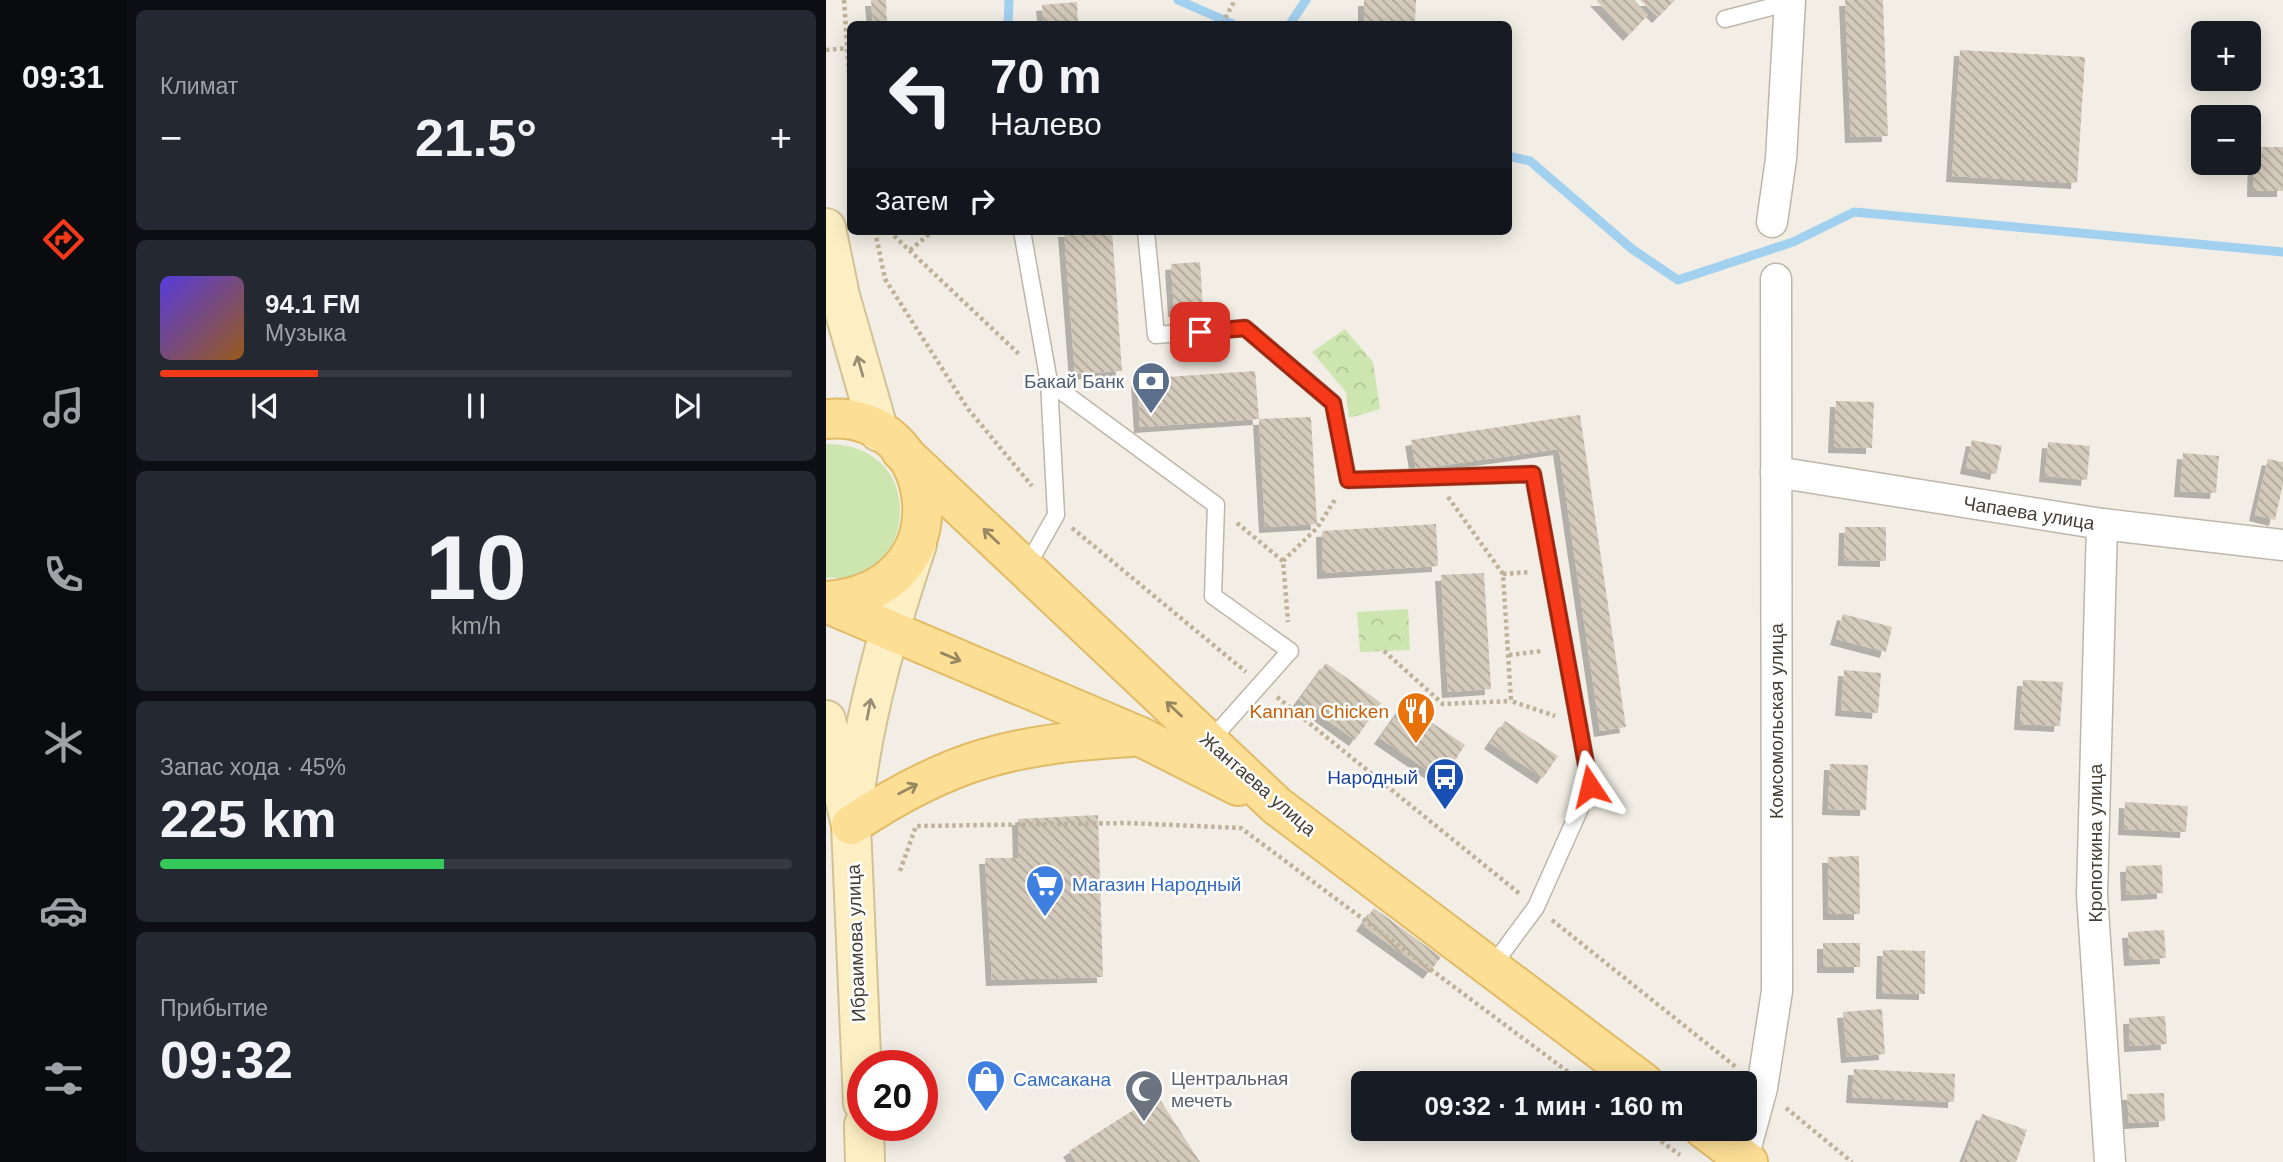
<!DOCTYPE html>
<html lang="ru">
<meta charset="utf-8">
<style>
:root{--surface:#171b24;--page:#242831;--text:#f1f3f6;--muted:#9ea1a6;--line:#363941;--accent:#f63a19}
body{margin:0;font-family:Arial,sans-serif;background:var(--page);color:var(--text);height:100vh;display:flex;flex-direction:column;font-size:26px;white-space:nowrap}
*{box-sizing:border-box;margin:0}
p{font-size:23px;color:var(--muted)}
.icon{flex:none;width:38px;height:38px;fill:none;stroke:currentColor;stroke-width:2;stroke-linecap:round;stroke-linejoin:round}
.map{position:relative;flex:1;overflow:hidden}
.side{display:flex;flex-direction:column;gap:10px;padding:10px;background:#0d0f14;width:700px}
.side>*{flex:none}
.top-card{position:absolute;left:21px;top:21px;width:665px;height:214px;border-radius:10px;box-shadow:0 4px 18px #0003;background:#171b24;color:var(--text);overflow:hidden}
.fabs{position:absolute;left:1365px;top:21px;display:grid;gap:14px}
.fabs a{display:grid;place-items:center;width:70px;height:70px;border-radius:10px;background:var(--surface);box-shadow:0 4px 18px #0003;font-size:35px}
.speed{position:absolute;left:21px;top:1050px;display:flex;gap:14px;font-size:35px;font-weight:700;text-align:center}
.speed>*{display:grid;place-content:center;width:91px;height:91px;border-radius:50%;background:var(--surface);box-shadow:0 4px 18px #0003;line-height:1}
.speed .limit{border:10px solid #d22;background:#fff;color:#111}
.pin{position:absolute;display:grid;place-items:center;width:60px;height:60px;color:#fff;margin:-30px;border-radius:14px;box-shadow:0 4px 10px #0006}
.me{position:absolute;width:77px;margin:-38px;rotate:350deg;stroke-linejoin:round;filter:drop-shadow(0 0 5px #0008)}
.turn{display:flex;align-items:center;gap:24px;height:147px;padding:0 28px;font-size:32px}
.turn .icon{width:91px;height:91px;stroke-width:2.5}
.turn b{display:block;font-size:49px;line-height:60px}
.then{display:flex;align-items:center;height:66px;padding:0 28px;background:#0003;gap:14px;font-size:26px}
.big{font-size:52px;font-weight:600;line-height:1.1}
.side .widget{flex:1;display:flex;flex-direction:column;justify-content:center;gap:10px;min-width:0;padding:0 24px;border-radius:10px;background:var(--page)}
.side .dial{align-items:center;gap:0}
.dial b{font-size:91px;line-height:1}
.song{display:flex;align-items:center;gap:21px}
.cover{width:84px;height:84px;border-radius:10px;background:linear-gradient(135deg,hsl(250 70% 55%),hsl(30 70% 35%))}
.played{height:7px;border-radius:4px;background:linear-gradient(90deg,var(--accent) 25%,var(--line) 25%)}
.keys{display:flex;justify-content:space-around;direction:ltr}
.heat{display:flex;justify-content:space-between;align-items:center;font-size:38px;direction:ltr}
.charge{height:10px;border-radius:5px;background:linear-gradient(90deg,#34c759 45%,var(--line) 0)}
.trip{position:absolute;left:525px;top:1071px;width:406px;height:70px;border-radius:10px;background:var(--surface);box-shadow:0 4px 18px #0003;font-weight:600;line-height:70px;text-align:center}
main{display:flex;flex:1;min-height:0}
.menu{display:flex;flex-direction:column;width:126px;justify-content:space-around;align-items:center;background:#090b0e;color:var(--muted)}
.menu .icon{width:49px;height:49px}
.menu .current{color:var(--accent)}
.menu b{font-size:32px;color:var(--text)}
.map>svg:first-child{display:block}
</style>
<main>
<nav class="menu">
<b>09:31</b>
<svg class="icon current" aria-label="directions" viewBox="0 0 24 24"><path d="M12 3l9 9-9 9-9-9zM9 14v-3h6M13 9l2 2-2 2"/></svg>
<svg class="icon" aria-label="music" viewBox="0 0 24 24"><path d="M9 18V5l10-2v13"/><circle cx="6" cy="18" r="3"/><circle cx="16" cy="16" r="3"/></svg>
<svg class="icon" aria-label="phone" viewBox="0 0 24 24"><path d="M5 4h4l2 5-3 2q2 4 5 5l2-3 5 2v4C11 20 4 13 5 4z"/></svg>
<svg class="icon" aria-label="climate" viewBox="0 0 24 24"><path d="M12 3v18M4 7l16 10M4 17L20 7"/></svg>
<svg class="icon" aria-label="car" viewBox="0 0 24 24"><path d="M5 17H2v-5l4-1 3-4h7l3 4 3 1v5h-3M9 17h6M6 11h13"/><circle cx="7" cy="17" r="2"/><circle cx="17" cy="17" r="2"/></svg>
<svg class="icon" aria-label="filters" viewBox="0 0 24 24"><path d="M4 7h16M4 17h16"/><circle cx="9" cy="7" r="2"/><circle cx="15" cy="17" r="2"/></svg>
</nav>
<section class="side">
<div class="widget"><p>Климат</p>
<div class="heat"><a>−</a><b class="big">21.5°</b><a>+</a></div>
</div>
<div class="widget">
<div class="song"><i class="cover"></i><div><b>94.1 FM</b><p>Музыка</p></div></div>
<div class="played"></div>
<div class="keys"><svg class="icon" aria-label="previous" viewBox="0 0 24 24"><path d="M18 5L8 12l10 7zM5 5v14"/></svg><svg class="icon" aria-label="pause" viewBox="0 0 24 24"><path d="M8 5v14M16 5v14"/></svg><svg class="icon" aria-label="next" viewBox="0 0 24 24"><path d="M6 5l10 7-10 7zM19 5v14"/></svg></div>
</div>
<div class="widget dial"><b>10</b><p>km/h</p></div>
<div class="widget"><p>Запас хода · 45%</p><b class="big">225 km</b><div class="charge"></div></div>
<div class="widget"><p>Прибытие</p><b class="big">09:32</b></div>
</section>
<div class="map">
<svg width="1457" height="1162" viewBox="0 0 1457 1162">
<defs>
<pattern id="forest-crowns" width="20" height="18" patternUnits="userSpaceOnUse" patternTransform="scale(1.75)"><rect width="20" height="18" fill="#cde6af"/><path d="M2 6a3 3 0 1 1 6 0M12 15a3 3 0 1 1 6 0" fill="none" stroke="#b1c697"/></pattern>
<pattern id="building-back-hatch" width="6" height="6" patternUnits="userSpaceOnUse" patternTransform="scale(1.75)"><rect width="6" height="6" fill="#d4cabb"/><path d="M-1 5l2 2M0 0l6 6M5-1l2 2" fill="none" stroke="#aea599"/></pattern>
<filter id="shadow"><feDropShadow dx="-6" dy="6" stdDeviation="0" flood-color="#0004"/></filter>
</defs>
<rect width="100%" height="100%" fill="#f2eee5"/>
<path fill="#cde6af" d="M 0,444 C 108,443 89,592 0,577 Z"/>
<g fill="url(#forest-crowns)">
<polygon points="519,329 547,362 554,409 523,418 520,392 486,352"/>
<polygon points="582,609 584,650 534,652 531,612"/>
</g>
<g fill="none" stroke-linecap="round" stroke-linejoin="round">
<g stroke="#a2d0ef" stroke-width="9">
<polyline points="352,0 407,24"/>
<polyline points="182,24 183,0"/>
<polyline points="464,24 480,0"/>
<polyline points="682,156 704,161 806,249 852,280 967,242 1028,212 1457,252"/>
</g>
</g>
<g fill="url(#building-back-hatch)" filter="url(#shadow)">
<polygon points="45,0 60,0 61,24 47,24"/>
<polygon points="538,0 590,0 589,24 538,24"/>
<polygon points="770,0 808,0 822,15 803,35"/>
<polygon points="814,0 849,0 832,17"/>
<polygon points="1019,0 1057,0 1062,136 1025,137"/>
<polygon points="251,2 252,24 218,24 216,5"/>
<polygon points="1134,50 1259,57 1251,183 1126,176"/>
<polygon points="1428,147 1457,147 1457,191 1427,191"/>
<polygon points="238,231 286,231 296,371 249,374"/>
<polygon points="374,262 377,308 348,311 345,264"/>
<polygon points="429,371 433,419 485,417 491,524 439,527 433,419 314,427 311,379"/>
<polygon points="1010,401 1048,402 1046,448 1008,447"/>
<polygon points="754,415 800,727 774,731 733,449 590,469 585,440"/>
<polygon points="1146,440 1176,446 1170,474 1140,468"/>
<polygon points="1222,442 1264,446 1261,480 1219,476"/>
<polygon points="1357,453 1393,456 1390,493 1354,491"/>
<polygon points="1442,459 1457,462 1457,484 1449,520 1429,515"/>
<polygon points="610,524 612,566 497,573 496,531"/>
<polygon points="1019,527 1060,527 1060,561 1018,560"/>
<polygon points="658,573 665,689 622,692 615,575"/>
<polygon points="1017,614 1066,627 1060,652 1010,639"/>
<polygon points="500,663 555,703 529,740 473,700"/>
<polygon points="1018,670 1055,673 1052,713 1015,710"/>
<polygon points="1197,680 1237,682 1234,726 1194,724"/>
<polygon points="578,704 639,745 616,780 554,738"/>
<polygon points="679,721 732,756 717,778 664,743"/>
<polygon points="1004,764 1042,765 1040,810 1002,809"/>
<polygon points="1299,802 1362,806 1360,832 1298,829"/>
<polygon points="272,815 277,977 166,980 159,858 193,858 192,819"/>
<polygon points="1033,856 1034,914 1003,914 1002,857"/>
<polygon points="1336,865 1337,893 1301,895 1300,866"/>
<polygon points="548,908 615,957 603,973 536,925"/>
<polygon points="1338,930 1340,958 1304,960 1302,932"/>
<rect x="997" y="943" width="37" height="24"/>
<polygon points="1057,950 1099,951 1099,994 1056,993"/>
<polygon points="1056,1009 1059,1054 1021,1057 1017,1012"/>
<polygon points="1339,1016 1341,1044 1304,1046 1303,1018"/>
<polygon points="1028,1069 1129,1074 1128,1102 1026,1097"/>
<polygon points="1338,1093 1339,1121 1303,1123 1301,1094"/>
<polygon points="331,1095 374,1162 250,1162 243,1151"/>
<polygon points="1156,1114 1201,1130 1190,1162 1137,1162"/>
</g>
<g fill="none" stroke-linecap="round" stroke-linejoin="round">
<defs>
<g id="service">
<polyline points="899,19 964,2"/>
<polyline points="196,231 223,382 390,505 387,596 464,651 383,742"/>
<polyline points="320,231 330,335 419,328 507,403 522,480 707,474 764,786 710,907 665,968"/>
<polyline points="200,568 230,515 223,382"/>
</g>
<g id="minor">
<polyline points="946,222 955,159 964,0"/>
<polyline points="950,472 1276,524 1457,545"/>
<polyline points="1276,524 1266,895 1284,1162"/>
<polyline points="917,1158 936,1088 951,991 950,279"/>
</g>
<g id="secondary">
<polyline points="0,228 14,296 53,432"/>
<polyline points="0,720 25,825 37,1103"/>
<path d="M 28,799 C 39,710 63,628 91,544"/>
<polyline points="38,1125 39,1162"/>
</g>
<g id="primary">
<path d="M 0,419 C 114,408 142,591 0,601"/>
<polyline points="75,451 451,806 818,1083"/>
<polyline points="0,603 313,736 412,786"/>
<path d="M 25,825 C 124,759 186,744 305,737"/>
<polyline points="878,1129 922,1162"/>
</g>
</defs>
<use href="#service" stroke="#beb6a8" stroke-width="19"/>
<use href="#minor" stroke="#beb6a8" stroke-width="33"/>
<use href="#secondary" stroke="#d2c296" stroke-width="42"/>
<use href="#primary" stroke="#e1bb65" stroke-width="42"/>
<g stroke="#bfb29a" stroke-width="4.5" stroke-dasharray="3.5 3.5" stroke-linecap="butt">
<polyline points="18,0 24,89"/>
<polyline points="396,24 409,0"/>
<polyline points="0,50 22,48"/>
<polyline points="49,231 59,279 142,409 206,486"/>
<polyline points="63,231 194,355"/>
<polyline points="84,250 107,231"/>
<polyline points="622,497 677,574 685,701 729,716"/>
<polyline points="411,523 457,561 462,622"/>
<polyline points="246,528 420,672"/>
<polyline points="457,561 491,528 510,498"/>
<polyline points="677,574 704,572"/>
<polyline points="558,651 617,704 685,701"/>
<polyline points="683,655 716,651"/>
<polyline points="451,697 694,894"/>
<polyline points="74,871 90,826 301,823 415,828 757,1083"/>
<polyline points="726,920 910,1067"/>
<polyline points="960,1108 1026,1162"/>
<polyline points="818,1129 854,1155"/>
</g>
<use href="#service" stroke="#fff" stroke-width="16"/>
<use href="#minor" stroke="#fff" stroke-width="30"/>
<use href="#secondary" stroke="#fdefc4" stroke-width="38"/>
<use href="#primary" stroke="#fcde95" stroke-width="38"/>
</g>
<defs><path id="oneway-shaft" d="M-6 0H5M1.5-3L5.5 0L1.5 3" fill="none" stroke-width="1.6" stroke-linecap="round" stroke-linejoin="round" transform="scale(1.75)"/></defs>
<g stroke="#988e75">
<use href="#oneway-shaft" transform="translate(34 366) rotate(-106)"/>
<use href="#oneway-shaft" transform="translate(43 709) rotate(-79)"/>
</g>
<g stroke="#978760">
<use href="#oneway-shaft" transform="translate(165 536) rotate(-137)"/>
<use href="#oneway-shaft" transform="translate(125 657) rotate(23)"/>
<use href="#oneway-shaft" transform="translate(348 709) rotate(-137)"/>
<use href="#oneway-shaft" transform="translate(82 789) rotate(-27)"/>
</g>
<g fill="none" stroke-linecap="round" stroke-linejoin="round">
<defs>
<polyline id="route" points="374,332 419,328 507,403 522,480 707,474 764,786"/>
</defs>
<use href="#route" stroke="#a02610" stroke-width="18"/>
<use href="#route" stroke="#f63a19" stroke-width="12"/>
</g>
<defs>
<symbol id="bank-pin" viewBox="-11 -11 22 30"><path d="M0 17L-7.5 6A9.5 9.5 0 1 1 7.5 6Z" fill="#5c6f8a" stroke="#fff"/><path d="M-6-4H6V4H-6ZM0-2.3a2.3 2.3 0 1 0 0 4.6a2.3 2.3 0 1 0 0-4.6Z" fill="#fff"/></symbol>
<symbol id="restaurant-pin" viewBox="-11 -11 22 30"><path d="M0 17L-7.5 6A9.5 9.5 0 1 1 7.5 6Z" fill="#e8710a" stroke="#fff"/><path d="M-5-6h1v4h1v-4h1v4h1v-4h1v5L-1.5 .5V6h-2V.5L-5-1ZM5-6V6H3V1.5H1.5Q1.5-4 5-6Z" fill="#fff"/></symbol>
<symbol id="bus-pin" viewBox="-11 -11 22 30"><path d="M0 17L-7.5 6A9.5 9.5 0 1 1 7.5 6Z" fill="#1a4fb4" stroke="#fff"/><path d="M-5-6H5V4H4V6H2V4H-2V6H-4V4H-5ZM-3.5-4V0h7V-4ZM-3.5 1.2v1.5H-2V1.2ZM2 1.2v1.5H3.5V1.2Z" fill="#fff"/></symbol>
<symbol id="supermarket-pin" viewBox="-11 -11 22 30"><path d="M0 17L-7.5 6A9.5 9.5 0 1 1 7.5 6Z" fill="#3f7fe0" stroke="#fff"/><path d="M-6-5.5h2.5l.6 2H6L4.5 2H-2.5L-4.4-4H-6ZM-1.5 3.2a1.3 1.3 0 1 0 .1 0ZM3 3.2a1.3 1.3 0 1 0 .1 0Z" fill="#fff"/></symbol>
<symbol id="shop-pin" viewBox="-11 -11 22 30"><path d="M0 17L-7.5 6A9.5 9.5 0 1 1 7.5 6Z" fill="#3f7fe0" stroke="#fff"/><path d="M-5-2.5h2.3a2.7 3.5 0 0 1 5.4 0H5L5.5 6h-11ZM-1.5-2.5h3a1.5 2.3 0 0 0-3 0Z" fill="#fff"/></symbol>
<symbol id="mosque-pin" viewBox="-11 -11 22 30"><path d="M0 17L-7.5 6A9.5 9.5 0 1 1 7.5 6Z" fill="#6b7280" stroke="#fff"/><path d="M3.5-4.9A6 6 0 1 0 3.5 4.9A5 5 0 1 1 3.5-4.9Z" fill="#fff"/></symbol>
</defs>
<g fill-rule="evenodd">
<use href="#bank-pin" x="303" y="359" width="44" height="60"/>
<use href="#restaurant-pin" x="568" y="689" width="44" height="60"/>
<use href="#bus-pin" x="597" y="755" width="44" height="60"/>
<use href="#supermarket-pin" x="197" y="862" width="44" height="60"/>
<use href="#shop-pin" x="138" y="1057" width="44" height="60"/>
<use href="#mosque-pin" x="296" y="1067" width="44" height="60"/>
</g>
<g text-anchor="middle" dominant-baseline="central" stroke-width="5" stroke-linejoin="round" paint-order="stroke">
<g font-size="19" fill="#4e5e75" stroke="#fff" text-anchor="end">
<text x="298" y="381">Бакай Банк</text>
</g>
<g font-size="19" fill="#453f35" stroke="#fff">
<text transform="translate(1203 513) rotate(9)">Чапаева улица</text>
<text transform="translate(950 721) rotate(-90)">Комсомольская улица</text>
<text transform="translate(432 784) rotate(41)">Жантаева улица</text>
<text transform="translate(1269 843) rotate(-90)">Кропоткина улица</text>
<text transform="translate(30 943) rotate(-92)">Ибраимова улица</text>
</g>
<g font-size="19" fill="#c56008" stroke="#fff" text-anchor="end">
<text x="563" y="711">Kannan Chicken</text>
</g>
<g font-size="19" fill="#164399" stroke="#fff" text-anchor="end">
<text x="592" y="777">Народный</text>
</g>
<g font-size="19" fill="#366cbe" stroke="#fff" text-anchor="start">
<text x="246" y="884">Магазин Народный</text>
<text x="187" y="1079">Самсакана</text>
</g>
<g font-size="19" fill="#5b616d" stroke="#fff" text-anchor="start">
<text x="345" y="1078">Центральная<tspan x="345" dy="22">мечеть</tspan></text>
</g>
</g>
</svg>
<div class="fabs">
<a>+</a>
<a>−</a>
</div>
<div class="speed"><div class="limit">20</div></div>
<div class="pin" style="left:374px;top:332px;background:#d93025"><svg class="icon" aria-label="arrive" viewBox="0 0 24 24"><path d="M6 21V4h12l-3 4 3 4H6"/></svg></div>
<svg class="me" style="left:764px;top:786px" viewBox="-20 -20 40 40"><path d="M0-17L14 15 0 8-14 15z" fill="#f63a19" stroke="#fff" stroke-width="4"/></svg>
<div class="trip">09:32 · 1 мин · 160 m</div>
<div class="top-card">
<div class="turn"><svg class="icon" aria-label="left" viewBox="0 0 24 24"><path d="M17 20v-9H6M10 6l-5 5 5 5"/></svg><div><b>70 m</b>Налево</div></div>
<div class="then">Затем<svg class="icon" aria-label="right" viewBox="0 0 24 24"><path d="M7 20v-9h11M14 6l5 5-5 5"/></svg></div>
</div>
</div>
</main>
